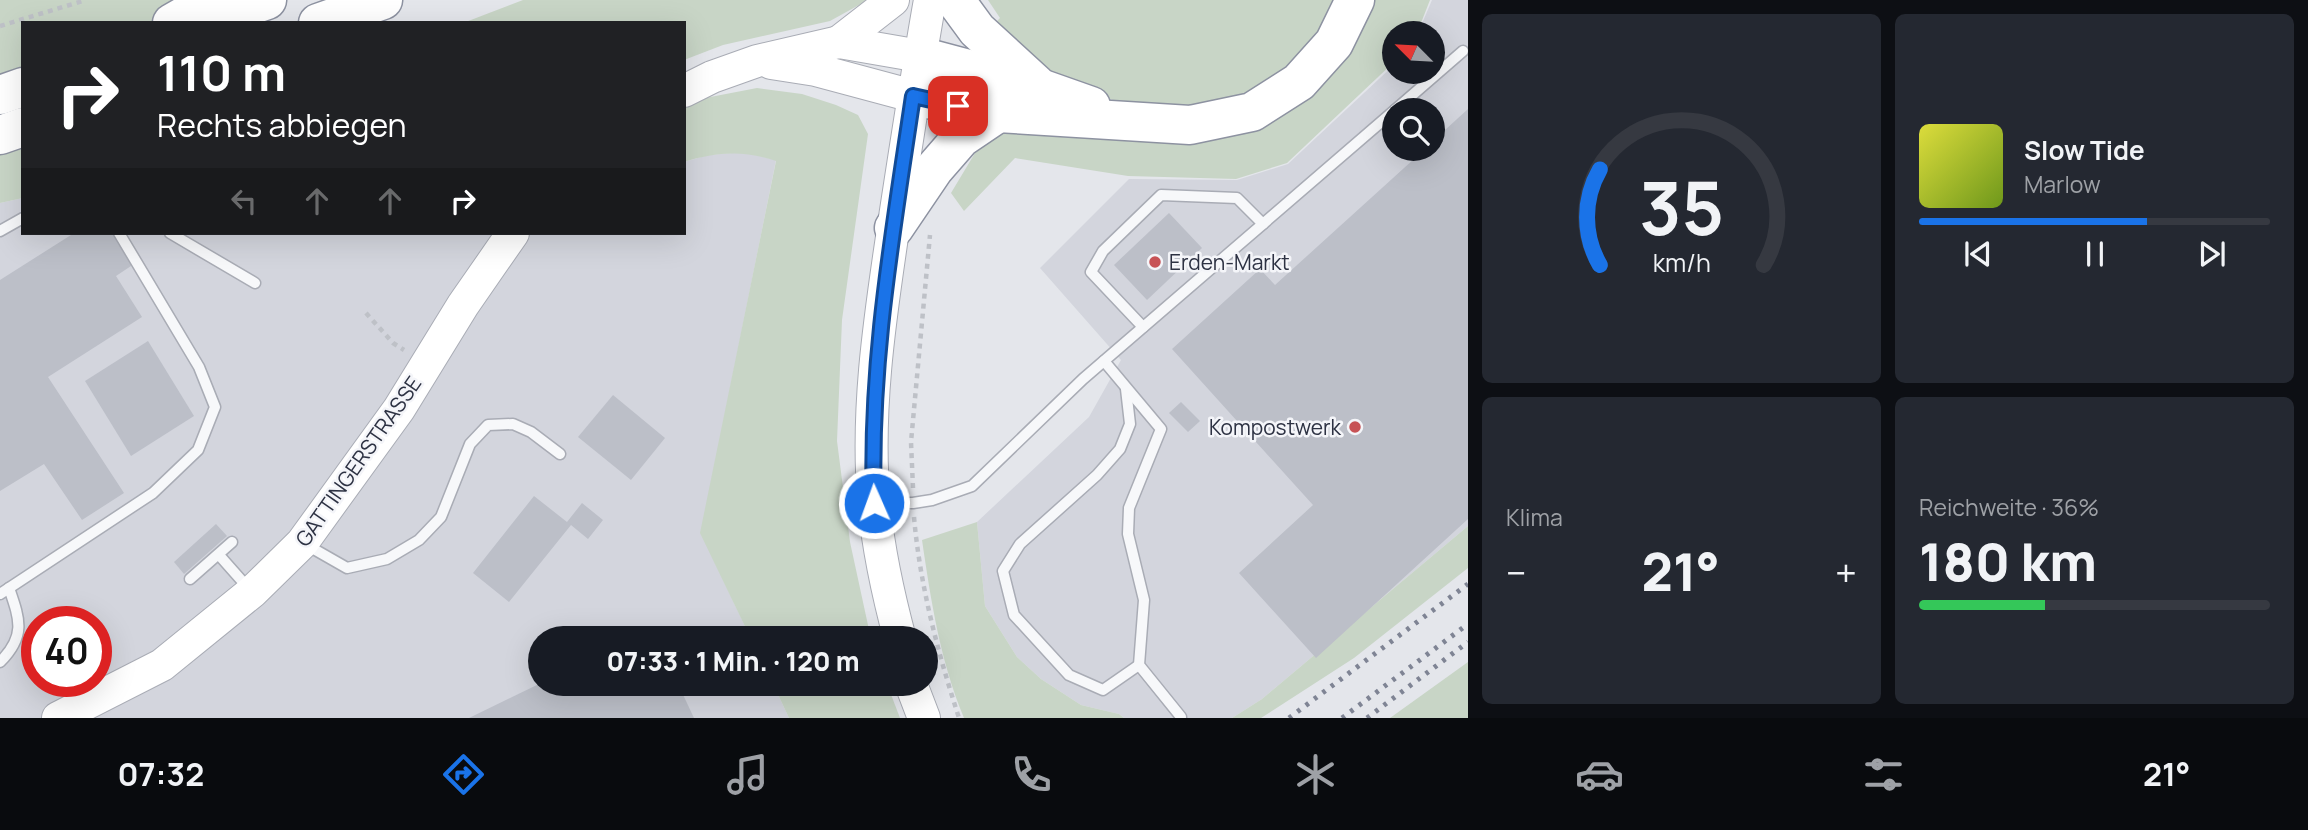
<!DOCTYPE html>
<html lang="de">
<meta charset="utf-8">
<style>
:root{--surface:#171b24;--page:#242831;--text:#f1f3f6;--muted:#9ea1a6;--line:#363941;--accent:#1a73e8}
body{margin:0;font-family:Manrope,sans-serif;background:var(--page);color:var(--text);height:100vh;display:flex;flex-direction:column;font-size:26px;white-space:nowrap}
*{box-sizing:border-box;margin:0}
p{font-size:23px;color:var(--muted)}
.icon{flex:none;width:38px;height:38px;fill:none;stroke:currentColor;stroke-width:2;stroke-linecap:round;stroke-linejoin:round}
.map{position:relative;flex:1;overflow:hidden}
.details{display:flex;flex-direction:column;gap:14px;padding:14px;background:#0d0f14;width:840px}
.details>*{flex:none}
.guide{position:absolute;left:21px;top:21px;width:665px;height:214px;border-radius:0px;box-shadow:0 7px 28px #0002;background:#202124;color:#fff;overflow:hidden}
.needle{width:46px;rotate:294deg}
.fabs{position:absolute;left:1382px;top:21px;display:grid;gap:14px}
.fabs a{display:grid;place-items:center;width:63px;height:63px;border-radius:50%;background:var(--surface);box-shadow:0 7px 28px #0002;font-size:35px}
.speed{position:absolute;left:21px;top:606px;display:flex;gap:14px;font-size:35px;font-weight:700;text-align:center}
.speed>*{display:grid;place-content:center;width:91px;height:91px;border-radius:50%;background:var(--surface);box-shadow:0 7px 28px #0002;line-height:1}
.speed .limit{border:10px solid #d22;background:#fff;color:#111}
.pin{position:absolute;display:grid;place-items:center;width:60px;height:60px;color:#fff;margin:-30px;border-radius:14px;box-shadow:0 4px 10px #0006}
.me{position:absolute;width:77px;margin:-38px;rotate:358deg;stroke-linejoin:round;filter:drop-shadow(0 0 5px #0008)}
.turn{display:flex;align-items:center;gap:24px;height:147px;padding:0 21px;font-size:32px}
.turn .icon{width:91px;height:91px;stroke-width:2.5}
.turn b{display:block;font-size:49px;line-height:60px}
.lanes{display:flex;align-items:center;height:66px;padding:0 21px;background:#0003;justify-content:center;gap:35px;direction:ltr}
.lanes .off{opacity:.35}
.big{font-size:52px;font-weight:800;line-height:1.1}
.details .widget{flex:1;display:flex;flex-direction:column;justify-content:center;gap:10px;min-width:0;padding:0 24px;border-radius:10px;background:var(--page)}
.details .dial{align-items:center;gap:0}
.dial svg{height:182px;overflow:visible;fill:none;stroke:var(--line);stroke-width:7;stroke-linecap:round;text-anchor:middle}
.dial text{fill:var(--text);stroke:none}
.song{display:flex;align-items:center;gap:21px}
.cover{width:84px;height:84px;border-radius:10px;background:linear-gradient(135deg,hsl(60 70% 55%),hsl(80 70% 35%))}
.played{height:7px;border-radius:4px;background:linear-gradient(90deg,var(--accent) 65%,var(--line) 65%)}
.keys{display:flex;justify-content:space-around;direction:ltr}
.heat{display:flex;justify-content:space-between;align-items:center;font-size:38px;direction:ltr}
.charge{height:10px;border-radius:5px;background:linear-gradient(90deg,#34c759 36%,var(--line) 0)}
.details .tiles{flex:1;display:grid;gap:14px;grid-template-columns:repeat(2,1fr)}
.trip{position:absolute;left:528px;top:626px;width:410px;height:70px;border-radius:35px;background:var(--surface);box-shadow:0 7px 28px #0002;font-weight:800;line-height:70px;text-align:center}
.dock{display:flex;height:112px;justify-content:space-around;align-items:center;background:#090b0e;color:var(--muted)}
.dock .icon{width:49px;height:49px}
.dock .active{color:var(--accent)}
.dock b{font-size:32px;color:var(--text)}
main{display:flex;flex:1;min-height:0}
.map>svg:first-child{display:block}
</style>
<main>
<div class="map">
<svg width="1468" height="718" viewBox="0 0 1468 718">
<rect width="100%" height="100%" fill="#e4e6eb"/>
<g fill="#d3d5dd" fill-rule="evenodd">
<path d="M 1432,0 L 1468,0 L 1468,526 L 1262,699 L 1232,718 L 1124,718 L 1119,714 L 1081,705 L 1041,679 L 1017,657 L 985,606 L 977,522 L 1089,417 L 1121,360 L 1040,268 L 1129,179 L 1237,180 L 1288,164 L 1395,64 L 1395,72 L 1433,72 L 1433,33 L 1418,33 ZM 1395,110 L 1433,110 L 1433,149 L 1395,149 Z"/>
<path d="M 744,152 L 776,160 L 701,533 L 751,639 L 541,639 L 541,684 L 773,684 L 789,718 L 0,718 L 0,203 L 23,198 L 23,233 L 684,233 L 684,162 L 708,155 ZM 37,621 L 96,621 L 96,681 L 37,681 Z"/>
</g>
<g fill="#c8d5c6">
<polygon points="0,0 229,0 244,23 23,23 23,198 0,203"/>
<polygon points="523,0 868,0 830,21 723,45 684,60 684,23 463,23"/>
<polygon points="988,0 1338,0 1308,49 1285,73 1250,95 1215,107 1134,107 1095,94 1032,66 990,28 1000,18"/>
<polygon points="1370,0 1430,0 1417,33 1395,33 1395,61 1287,163 1236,179 1128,176 1015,158 964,211 951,193 975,153 972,146 1005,127 1253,126"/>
<path d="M 757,88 L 802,94 L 836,105 L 858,115 L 868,134 L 842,320 L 837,441 L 850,542 L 871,639 L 751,639 L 700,533 L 776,161 C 744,150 716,152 684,162 L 684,105 L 700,99 Z"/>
<path d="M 977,522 L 985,606 L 1017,657 L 1041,679 L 1081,705 L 1119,714 L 1124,718 L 964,718 C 940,660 931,601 922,540 Z"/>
<polygon points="1468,526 1468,568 1354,658 1261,718 1232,718 1262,699"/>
<polygon points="1468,662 1468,718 1390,718"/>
<polygon points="773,684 887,684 900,718 789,718"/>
</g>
<g fill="#bcbfc8">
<polygon points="1468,109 1468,519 1316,658 1239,573 1313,505 1172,349 1260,269 1275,285 1425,149 1433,149 1433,141"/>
<polygon points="1169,213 1202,248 1147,300 1114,265"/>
<polygon points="69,233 114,233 134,264 116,276 142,317 48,377 124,493 82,520 44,464 0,491 0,280 71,235"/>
<polygon points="148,341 194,416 131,456 85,381"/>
<polygon points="613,395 665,438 631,480 578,437"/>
<polygon points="1181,402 1200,421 1188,432 1169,413"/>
<polygon points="534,496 567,522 582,503 603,520 588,539 571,525 509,602 473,573"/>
<polygon points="216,524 227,536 184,574 174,562"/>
<polygon points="653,630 657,639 634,639"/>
<polygon points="539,684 678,684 694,718 469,718"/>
</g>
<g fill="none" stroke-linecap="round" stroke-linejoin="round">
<defs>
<g id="lane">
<polyline points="1395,110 1463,51"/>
<polyline points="0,231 23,218"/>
<polyline points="170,233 255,283"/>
<polyline points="1143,327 1091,272 1103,251 1161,195 1237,198 1263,224"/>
<polyline points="1104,361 1161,429 1129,508 1128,534 1144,600 1139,665 1181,717"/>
<polyline points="1126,389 1130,424 1120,449 1097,475 1020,544 1003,571 1014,615 1069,675 1103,690 1139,665"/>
<polyline points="876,503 913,503 932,500 972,486 1083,379 1395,110"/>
<polyline points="305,544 347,568 387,559 419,540 441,517 470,444 488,425 513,424 531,432 560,454"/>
<polyline points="219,555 250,590"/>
<polyline points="190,579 232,542"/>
<polyline points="0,594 153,493 198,450 215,407 199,367 119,233"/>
<path d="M 0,662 C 26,636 20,620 9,588"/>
</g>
<g id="secondary">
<polyline points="839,42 893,0"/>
<polyline points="771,63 816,70 913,96"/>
<polyline points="684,91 712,77 757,61 839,42 920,56"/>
<path d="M 900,639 C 888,594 878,549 874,503 C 866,414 879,324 892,237 C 904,158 916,79 930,0"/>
<polyline points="911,684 924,718"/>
<polyline points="58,718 162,665 252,592 302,543 399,409 463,305 513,233"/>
</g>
<g id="highway">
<polyline points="955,0 977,30 1036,84"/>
<polyline points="172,23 212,0"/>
<polyline points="203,23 267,0"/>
<polyline points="318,23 383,0"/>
<polyline points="920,56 1040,88 1091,106"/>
<polyline points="0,95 23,87"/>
<polyline points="913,96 998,113 1190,125 1252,112 1299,82 1334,43 1355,0"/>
<polyline points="0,135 23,127"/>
<polyline points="894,228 934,169 961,138 998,113"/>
</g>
</defs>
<use href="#lane" stroke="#a9acb5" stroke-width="13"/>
<use href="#secondary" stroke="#a9acb5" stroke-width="34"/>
<use href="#highway" stroke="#8d92a1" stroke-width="41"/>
<g stroke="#bec1c7" stroke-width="4.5" stroke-dasharray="5 5" stroke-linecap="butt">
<polyline points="0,26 86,0"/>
<polyline points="366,313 393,343 404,350"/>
<polyline points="913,488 911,442 930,235"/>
<path d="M 914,517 C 920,586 938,653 959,718"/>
</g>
<use href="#lane" stroke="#f7f8fa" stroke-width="10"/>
<use href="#secondary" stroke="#fff" stroke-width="32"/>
<use href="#highway" stroke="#fff" stroke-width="38"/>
<g stroke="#7f8494" stroke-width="5" stroke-dasharray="3.5 7" stroke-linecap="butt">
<polyline points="1289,718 1468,584"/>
<polyline points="1342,718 1468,624"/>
<polyline points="1367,718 1468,642"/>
</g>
</g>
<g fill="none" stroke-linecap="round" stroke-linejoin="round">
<defs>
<path id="route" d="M 874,503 C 869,365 893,232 913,96 L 958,106"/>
</defs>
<use href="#route" stroke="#114b97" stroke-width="18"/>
<use href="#route" stroke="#1a73e8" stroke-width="12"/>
</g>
<g fill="#c75256" stroke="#f4f5f9" stroke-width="2.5">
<circle cx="1155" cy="262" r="7"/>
<circle cx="1355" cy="427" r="7"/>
</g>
<g text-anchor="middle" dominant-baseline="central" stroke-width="5" stroke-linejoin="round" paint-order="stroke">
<g font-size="21" fill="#2d3243" stroke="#f4f5f9" text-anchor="start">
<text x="1169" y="262">Erden-Markt</text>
<text x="1341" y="427" text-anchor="end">Kompostwerk</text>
</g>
<g font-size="21" fill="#2d3243" stroke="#f4f5f9">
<text transform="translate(358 461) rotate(-55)">GATTINGERSTRASSE</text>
</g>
</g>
</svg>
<div class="fabs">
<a><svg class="needle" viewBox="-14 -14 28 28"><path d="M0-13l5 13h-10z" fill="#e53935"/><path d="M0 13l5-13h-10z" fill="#9ea1a6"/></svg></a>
<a><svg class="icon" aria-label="search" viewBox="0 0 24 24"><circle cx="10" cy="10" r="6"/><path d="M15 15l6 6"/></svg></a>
</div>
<div class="speed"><div class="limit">40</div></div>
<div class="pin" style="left:958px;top:106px;background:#d93025"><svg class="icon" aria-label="arrive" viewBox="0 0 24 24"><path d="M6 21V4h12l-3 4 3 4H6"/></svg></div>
<svg class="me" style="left:874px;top:503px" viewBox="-20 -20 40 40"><circle r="17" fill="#1a73e8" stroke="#fff" stroke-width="3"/><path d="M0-11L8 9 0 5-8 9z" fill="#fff"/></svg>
<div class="trip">07:33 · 1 Min. · 120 m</div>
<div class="guide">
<div class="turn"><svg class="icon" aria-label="right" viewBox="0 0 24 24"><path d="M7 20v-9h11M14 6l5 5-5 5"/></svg><div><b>110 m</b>Rechts abbiegen</div></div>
<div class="lanes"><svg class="icon off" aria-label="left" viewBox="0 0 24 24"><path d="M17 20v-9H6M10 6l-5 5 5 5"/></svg><svg class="icon off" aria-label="ahead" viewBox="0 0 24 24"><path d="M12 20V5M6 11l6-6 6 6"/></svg><svg class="icon off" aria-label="ahead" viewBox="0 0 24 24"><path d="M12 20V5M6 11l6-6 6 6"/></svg><svg class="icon" aria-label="right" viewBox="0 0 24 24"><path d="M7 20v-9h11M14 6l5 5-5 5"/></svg></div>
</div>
</div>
<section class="details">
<div class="tiles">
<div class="widget dial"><svg viewBox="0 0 100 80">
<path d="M14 69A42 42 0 1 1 86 69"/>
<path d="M14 69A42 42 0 0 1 14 27" stroke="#1a73e8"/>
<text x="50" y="56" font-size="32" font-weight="700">35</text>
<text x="50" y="72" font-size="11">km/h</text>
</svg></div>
<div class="widget">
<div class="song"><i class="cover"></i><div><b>Slow Tide</b><p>Marlow</p></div></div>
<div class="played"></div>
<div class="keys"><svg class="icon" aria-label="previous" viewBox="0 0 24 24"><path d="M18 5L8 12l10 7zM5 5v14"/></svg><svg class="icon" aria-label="pause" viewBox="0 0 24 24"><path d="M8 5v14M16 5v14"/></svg><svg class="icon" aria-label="next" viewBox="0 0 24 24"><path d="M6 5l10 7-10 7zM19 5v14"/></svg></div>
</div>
<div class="widget"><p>Klima</p>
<div class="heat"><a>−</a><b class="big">21°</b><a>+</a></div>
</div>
<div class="widget"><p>Reichweite · 36%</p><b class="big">180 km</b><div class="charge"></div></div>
</div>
</section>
</main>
<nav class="dock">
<b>07:32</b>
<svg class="icon active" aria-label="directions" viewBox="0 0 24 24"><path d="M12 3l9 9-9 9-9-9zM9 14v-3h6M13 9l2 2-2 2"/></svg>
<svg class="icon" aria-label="music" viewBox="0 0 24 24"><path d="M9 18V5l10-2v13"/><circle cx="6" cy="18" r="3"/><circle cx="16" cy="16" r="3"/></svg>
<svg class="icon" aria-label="phone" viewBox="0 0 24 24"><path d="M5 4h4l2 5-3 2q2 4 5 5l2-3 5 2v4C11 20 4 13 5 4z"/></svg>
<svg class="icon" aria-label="climate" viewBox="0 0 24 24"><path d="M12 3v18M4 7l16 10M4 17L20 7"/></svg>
<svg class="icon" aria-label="car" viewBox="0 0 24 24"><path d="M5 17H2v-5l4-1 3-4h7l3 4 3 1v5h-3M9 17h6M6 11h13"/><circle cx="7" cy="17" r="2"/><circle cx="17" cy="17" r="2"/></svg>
<svg class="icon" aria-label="filters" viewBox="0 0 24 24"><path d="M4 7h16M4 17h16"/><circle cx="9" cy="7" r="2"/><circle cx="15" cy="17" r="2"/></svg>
<b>21°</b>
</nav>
